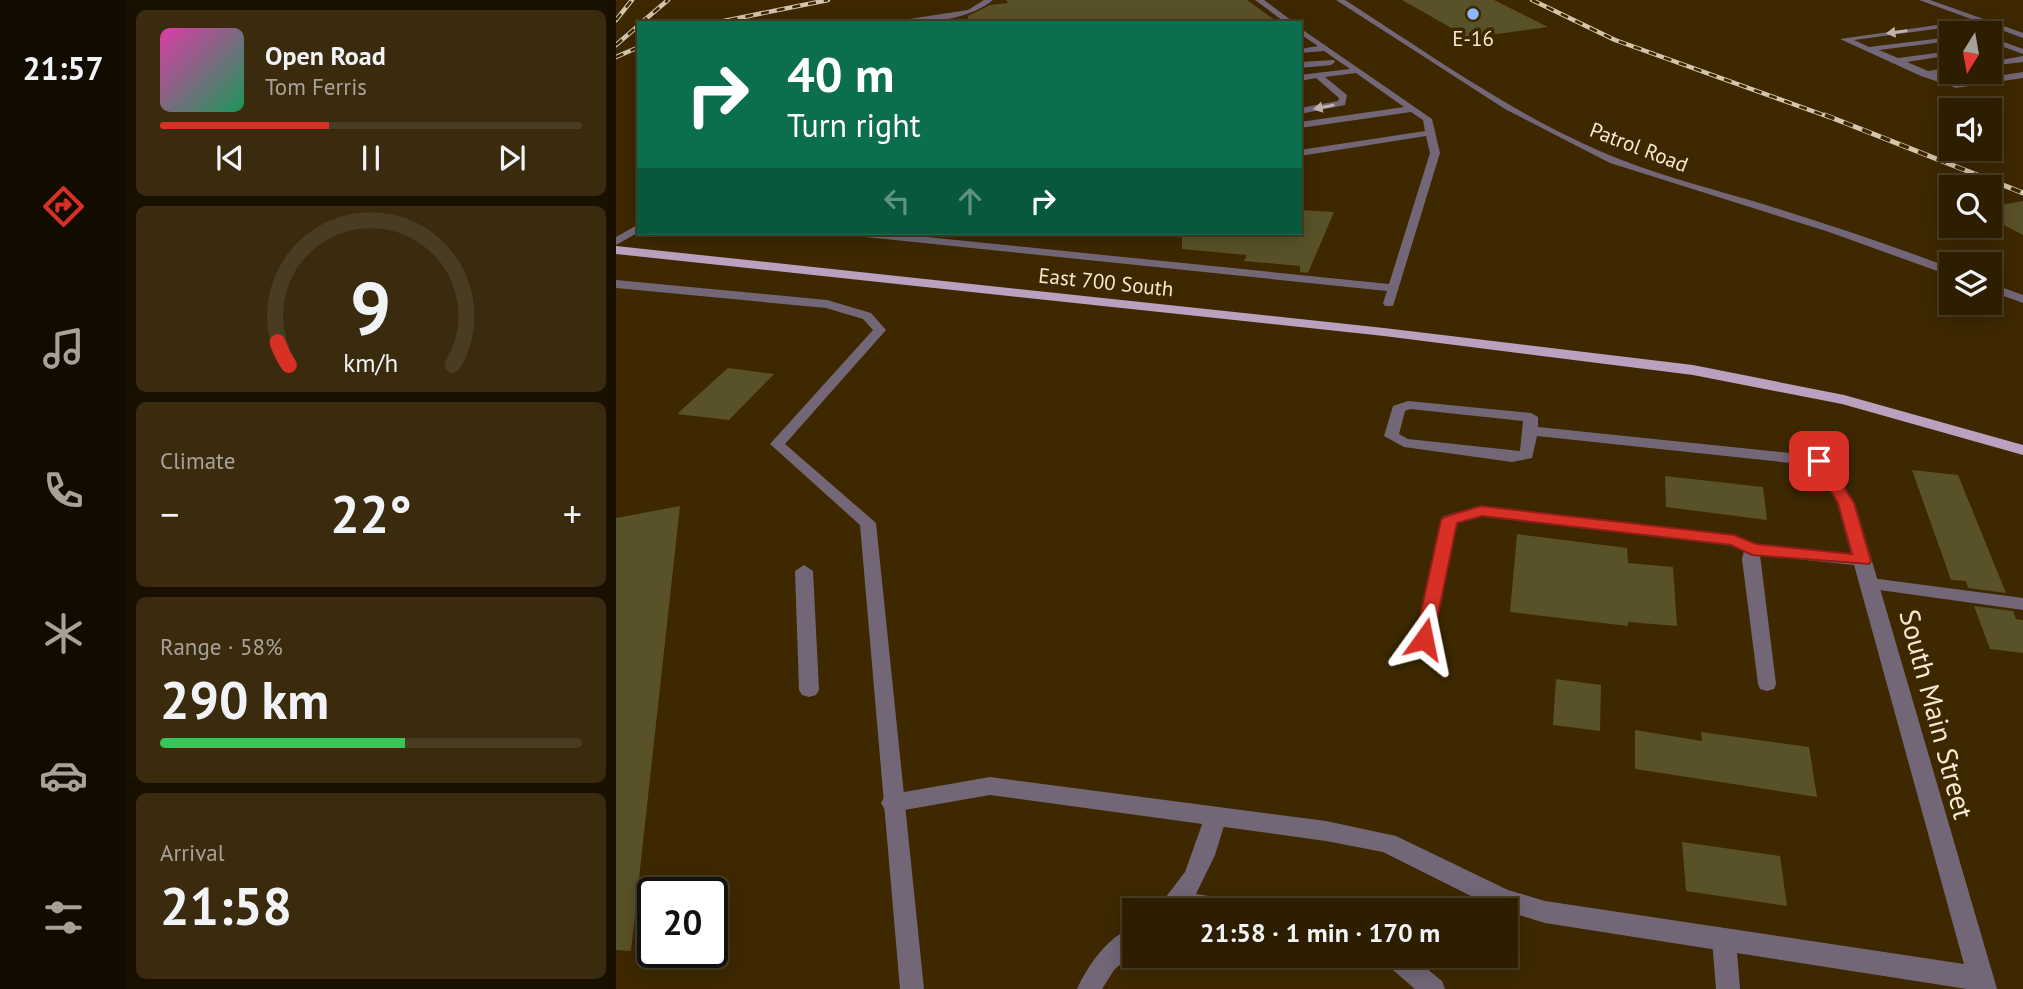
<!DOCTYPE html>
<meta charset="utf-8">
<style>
:root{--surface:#2e1e00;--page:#3a2b0f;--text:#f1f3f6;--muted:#a7a299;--line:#493c22;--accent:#d93025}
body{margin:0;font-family:"PT Sans",sans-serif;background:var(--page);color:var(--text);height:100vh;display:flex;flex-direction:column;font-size:26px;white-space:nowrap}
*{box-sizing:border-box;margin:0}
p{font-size:23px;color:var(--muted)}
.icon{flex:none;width:38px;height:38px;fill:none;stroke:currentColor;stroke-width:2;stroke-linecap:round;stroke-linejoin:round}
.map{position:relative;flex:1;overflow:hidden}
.side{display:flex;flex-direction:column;gap:10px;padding:10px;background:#191000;width:490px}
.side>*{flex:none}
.top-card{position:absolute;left:21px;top:21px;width:665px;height:214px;border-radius:0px;box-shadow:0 4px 18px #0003,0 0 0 2px var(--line);background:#0b6e4f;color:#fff;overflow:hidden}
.needle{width:46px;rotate:191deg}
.buttons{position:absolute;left:1323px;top:21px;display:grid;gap:14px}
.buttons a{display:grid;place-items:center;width:63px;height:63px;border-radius:0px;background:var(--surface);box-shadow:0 4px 18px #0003,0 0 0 2px var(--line);font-size:35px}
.speed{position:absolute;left:21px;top:877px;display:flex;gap:14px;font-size:35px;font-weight:700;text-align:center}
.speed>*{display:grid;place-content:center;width:91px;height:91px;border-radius:50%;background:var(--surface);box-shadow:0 4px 18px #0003,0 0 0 2px var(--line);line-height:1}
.speed .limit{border:4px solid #111;border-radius:10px;background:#fff;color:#111}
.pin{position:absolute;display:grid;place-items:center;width:60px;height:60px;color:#fff;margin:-30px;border-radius:14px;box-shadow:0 4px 10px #0006}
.me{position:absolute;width:77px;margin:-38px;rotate:12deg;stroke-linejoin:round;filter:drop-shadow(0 0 5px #0008)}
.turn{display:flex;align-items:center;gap:24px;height:147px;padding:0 35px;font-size:32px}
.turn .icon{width:91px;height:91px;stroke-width:2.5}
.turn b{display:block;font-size:49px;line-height:60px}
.lanes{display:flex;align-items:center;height:66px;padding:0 35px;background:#0003;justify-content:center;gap:35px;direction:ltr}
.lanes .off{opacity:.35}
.big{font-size:52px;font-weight:600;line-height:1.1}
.side .tile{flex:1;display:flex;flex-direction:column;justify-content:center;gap:10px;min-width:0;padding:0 24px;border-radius:10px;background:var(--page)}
.side .dial{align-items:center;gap:0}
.dial svg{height:182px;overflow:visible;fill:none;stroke:var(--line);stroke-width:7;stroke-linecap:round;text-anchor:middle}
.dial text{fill:var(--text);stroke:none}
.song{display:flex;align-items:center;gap:21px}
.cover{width:84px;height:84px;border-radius:10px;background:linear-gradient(135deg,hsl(320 70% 55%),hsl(150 70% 35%))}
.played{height:7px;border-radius:4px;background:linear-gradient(90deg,var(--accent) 40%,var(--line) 40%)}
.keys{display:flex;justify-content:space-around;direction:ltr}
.heat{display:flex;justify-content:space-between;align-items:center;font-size:38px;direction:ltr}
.charge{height:10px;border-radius:5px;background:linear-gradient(90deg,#34c759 58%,var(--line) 0)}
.trip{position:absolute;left:506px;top:898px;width:396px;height:70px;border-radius:0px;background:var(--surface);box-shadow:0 4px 18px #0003,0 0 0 2px var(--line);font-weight:600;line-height:70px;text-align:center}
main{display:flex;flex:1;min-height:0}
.tab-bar{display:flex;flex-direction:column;width:126px;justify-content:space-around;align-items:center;background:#120c00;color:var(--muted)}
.tab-bar .icon{width:49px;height:49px}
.tab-bar .active{color:var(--accent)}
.tab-bar b{font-size:32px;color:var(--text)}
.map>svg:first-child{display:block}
</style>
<main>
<nav class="tab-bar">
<b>21:57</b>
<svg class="icon active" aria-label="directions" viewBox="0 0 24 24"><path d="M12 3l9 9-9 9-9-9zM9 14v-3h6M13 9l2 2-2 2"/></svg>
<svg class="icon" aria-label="music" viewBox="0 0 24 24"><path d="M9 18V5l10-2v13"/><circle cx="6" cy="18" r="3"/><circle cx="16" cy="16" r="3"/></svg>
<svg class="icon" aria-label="phone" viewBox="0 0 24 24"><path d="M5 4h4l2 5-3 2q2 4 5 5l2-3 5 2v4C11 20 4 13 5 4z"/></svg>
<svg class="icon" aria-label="climate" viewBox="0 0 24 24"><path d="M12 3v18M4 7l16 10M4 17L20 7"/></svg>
<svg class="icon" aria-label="car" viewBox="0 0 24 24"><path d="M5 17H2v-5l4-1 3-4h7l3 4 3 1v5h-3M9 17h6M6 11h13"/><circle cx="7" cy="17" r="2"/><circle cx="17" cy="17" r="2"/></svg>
<svg class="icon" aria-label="filters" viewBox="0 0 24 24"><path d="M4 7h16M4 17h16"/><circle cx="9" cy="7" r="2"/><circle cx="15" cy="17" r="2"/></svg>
</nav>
<section class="side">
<div class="tile">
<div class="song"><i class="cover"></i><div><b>Open Road</b><p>Tom Ferris</p></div></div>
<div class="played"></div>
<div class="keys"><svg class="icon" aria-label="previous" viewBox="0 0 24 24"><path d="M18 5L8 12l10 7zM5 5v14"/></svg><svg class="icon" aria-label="pause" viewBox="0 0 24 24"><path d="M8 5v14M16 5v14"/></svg><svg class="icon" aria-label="next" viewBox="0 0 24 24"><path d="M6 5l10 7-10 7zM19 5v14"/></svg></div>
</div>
<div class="tile dial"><svg viewBox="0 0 100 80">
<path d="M14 69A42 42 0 1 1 86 69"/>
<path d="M14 69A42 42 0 0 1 9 59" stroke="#d93025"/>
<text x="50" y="56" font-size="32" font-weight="700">9</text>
<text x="50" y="72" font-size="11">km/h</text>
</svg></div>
<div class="tile"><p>Climate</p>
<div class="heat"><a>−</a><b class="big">22°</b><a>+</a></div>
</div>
<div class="tile"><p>Range · 58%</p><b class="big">290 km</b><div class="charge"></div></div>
<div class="tile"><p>Arrival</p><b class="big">21:58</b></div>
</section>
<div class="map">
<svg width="1407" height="989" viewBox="0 0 1407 989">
<rect width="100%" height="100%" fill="#3d2800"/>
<g fill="#595127">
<polygon points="390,0 631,0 663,23 352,23 352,16 374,5 392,3"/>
<polygon points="786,0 878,0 932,27 853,38"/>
<polygon points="1407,201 1407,235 1374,218 1374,207"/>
<polygon points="684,210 718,212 692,273 684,272 684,266 628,261 631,255 566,249 566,233 684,233"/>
<polygon points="112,368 158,374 113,420 61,414"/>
<polygon points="1296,470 1342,475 1390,593 1352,588 1350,581 1335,580"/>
<polygon points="1049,476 1147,487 1151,520 1050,507"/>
<polygon points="64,506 15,951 0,950 0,518"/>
<polygon points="901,534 1011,548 1012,563 1057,567 1061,626 1012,622 1012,626 894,612"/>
<polygon points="1358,606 1397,611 1400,619 1407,620 1407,653 1374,649"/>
<polygon points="940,679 985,685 984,731 937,725"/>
<polygon points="1019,730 1086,741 1085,732 1193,747 1201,797 1019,769"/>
<polygon points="1066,842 1164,856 1171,906 1070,891"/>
</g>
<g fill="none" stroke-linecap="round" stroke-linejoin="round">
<g fill="#736777" fill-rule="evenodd">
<path d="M 368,0 L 377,0 C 349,23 302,23 267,23 L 352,10 Z"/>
<polygon points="639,0 648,0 679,23 670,23"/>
<path d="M 720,0 L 729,0 C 818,57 905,120 1003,159 C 1051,178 1101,190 1150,205 C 1212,224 1274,245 1335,268 L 1335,276 L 1213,232 L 994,163 L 889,109 Z"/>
<polygon points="1303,0 1314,0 1407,33 1407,38"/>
<polygon points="1335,23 1363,33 1352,33 1334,27 1238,40 1253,47 1335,37 1335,41 1263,50 1282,58 1335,51 1335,55 1291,62 1312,71 1335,67 1335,71 1321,74 1341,82 1407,72 1407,78 1340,88 1305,76 1224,39"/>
<polygon points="684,28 816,119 824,153 777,306 769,306 767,303 771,291 240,236 234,233 271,233 773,284 814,153 810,136 684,156 684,150 809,131 807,120 795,112 684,128 684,122 788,107 740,73 709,77 731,95 729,105 684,114 684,108 722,101 723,98 700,78 684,81 684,75 734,69 708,51 684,53 684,49 702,46 684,34"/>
<polygon points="1374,37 1407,49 1407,54 1374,42"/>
<polygon points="1407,56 1407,62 1374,66 1374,62"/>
<polygon points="718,60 719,62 715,65 684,68 684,62"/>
<polygon points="23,224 23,232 0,245 0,237"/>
<polygon points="0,280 211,300 255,313 270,330 169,444 260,523 308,989 284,989 244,525 154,444 257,330 247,319 210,308 0,288"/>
<polygon points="1374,283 1407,295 1407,303 1374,291"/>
<path d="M 792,401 L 915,413 L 922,417 L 922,427 L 1203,456 L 1211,461 L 1203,466 L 921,436 L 916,458 L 896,462 L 788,447 L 768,436 L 777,406 ZM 794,409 L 907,421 L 904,451 L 792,439 L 783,434 L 789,411 Z"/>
<polygon points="865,506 1118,535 1140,544 1247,556 1255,561 1247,566 1144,555 1160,684 1158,689 1151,691 1144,689 1142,684 1126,559 1128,551 1115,545 865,516 840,523 817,639 814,643 802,643 799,639 825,520 827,516"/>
<polygon points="188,565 197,571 203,690 200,695 193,697 186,695 183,690 179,571"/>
<polygon points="1255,578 1407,598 1407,610 1249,588 1246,584 1249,580"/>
<polygon points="600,807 608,810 611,816 599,855 580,894 636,903 639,910 540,910 569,872 589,816 592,810"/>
<path d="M 518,927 L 518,952 L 498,970 L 486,989 L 461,989 C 472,965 492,936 518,927 Z"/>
<polygon points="1108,930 1116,933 1120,940 1124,989 1100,989 1096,940 1100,933"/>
<polygon points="766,956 795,956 826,981 829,989 799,989 770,964"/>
</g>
<polygon fill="#736777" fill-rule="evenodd" points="1203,456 1209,457 1239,503 1381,989 1351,989 929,923 877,907 767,852 710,841 374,795 277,812 269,810 265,803 269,796 277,794 374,777 710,821 780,836 892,890 929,901 1348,964 1221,503 1195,461"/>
<polygon fill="#baa1c0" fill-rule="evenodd" points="0,246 768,328 1077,365 1228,395 1407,445 1407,455 1226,404 1077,375 768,336 0,254"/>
<defs>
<g id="rail-far1">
<polyline points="916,0 999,40 1213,117"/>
<polyline points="0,20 16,0"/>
<polyline points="25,23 52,0"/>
<polyline points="98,23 212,0"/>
<polyline points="0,45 23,25"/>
<polyline points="0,57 23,47"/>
</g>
<polyline id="rail" points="1209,115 1407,193"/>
</defs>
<use href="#rail-far1" stroke="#d4c6ad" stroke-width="4.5"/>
<use href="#rail" stroke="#d4c6ad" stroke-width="5"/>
<use href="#rail-far1" stroke="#3d2800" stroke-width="2.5" stroke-dasharray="8" stroke-linecap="butt"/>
<use href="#rail" stroke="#3d2800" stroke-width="3.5" stroke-dasharray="10" stroke-linecap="butt"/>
</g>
<defs><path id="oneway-solid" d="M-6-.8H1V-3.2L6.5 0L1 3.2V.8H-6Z" transform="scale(1.75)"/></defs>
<g fill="#c1b4ae">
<use href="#oneway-solid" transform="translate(1281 32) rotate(172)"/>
<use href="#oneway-solid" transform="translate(708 107) rotate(169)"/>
</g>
<polygon fill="#d93025" stroke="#8d1f18" stroke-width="2" points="1203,457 1209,458 1238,503 1255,561 1253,564 1136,555 1115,545 866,516 841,523 817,639 808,646 799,639 825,520 828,517 865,506 1118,535 1140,544 1236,554 1222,503 1196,461"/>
<circle fill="#8db9fc" stroke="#3d2800" stroke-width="2.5" cx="857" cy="14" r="7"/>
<g text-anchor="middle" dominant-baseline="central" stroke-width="7" stroke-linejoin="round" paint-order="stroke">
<g font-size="21" fill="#f5e8d3" stroke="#3d2800">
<text x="857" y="38">E-16</text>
</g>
<g font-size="21" fill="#f5e8d3" stroke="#3d2800">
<text transform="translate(1023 147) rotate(21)">Patrol Road</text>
<text transform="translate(490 282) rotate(6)">East 700 South</text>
</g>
<g font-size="28" fill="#f5e8d3" stroke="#3d2800">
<text transform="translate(1321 714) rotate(75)">South Main Street</text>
</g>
</g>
</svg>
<div class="buttons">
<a><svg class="needle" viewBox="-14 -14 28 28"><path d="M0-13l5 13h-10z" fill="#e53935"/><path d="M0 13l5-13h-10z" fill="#a7a299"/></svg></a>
<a><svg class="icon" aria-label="sound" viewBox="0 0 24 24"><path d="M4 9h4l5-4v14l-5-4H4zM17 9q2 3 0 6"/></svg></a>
<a><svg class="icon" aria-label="search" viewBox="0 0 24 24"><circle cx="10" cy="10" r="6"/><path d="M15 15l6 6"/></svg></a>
<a><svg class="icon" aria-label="layers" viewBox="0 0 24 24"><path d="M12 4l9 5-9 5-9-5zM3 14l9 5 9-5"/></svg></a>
</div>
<div class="speed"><div class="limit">20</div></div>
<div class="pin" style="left:1203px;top:461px;background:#d93025"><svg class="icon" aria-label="arrive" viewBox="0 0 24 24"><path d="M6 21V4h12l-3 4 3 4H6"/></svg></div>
<svg class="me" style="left:808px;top:639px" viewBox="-20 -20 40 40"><path d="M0-17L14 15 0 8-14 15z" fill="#d93025" stroke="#fff" stroke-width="4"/></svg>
<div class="trip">21:58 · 1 min · 170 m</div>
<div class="top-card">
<div class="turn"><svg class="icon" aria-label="right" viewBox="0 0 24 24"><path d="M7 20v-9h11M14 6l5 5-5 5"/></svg><div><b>40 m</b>Turn right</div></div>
<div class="lanes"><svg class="icon off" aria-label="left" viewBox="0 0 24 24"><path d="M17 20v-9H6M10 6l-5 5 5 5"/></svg><svg class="icon off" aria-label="ahead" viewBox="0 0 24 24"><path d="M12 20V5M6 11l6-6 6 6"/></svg><svg class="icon" aria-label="right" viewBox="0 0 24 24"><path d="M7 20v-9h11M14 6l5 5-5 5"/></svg></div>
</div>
</div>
</main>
